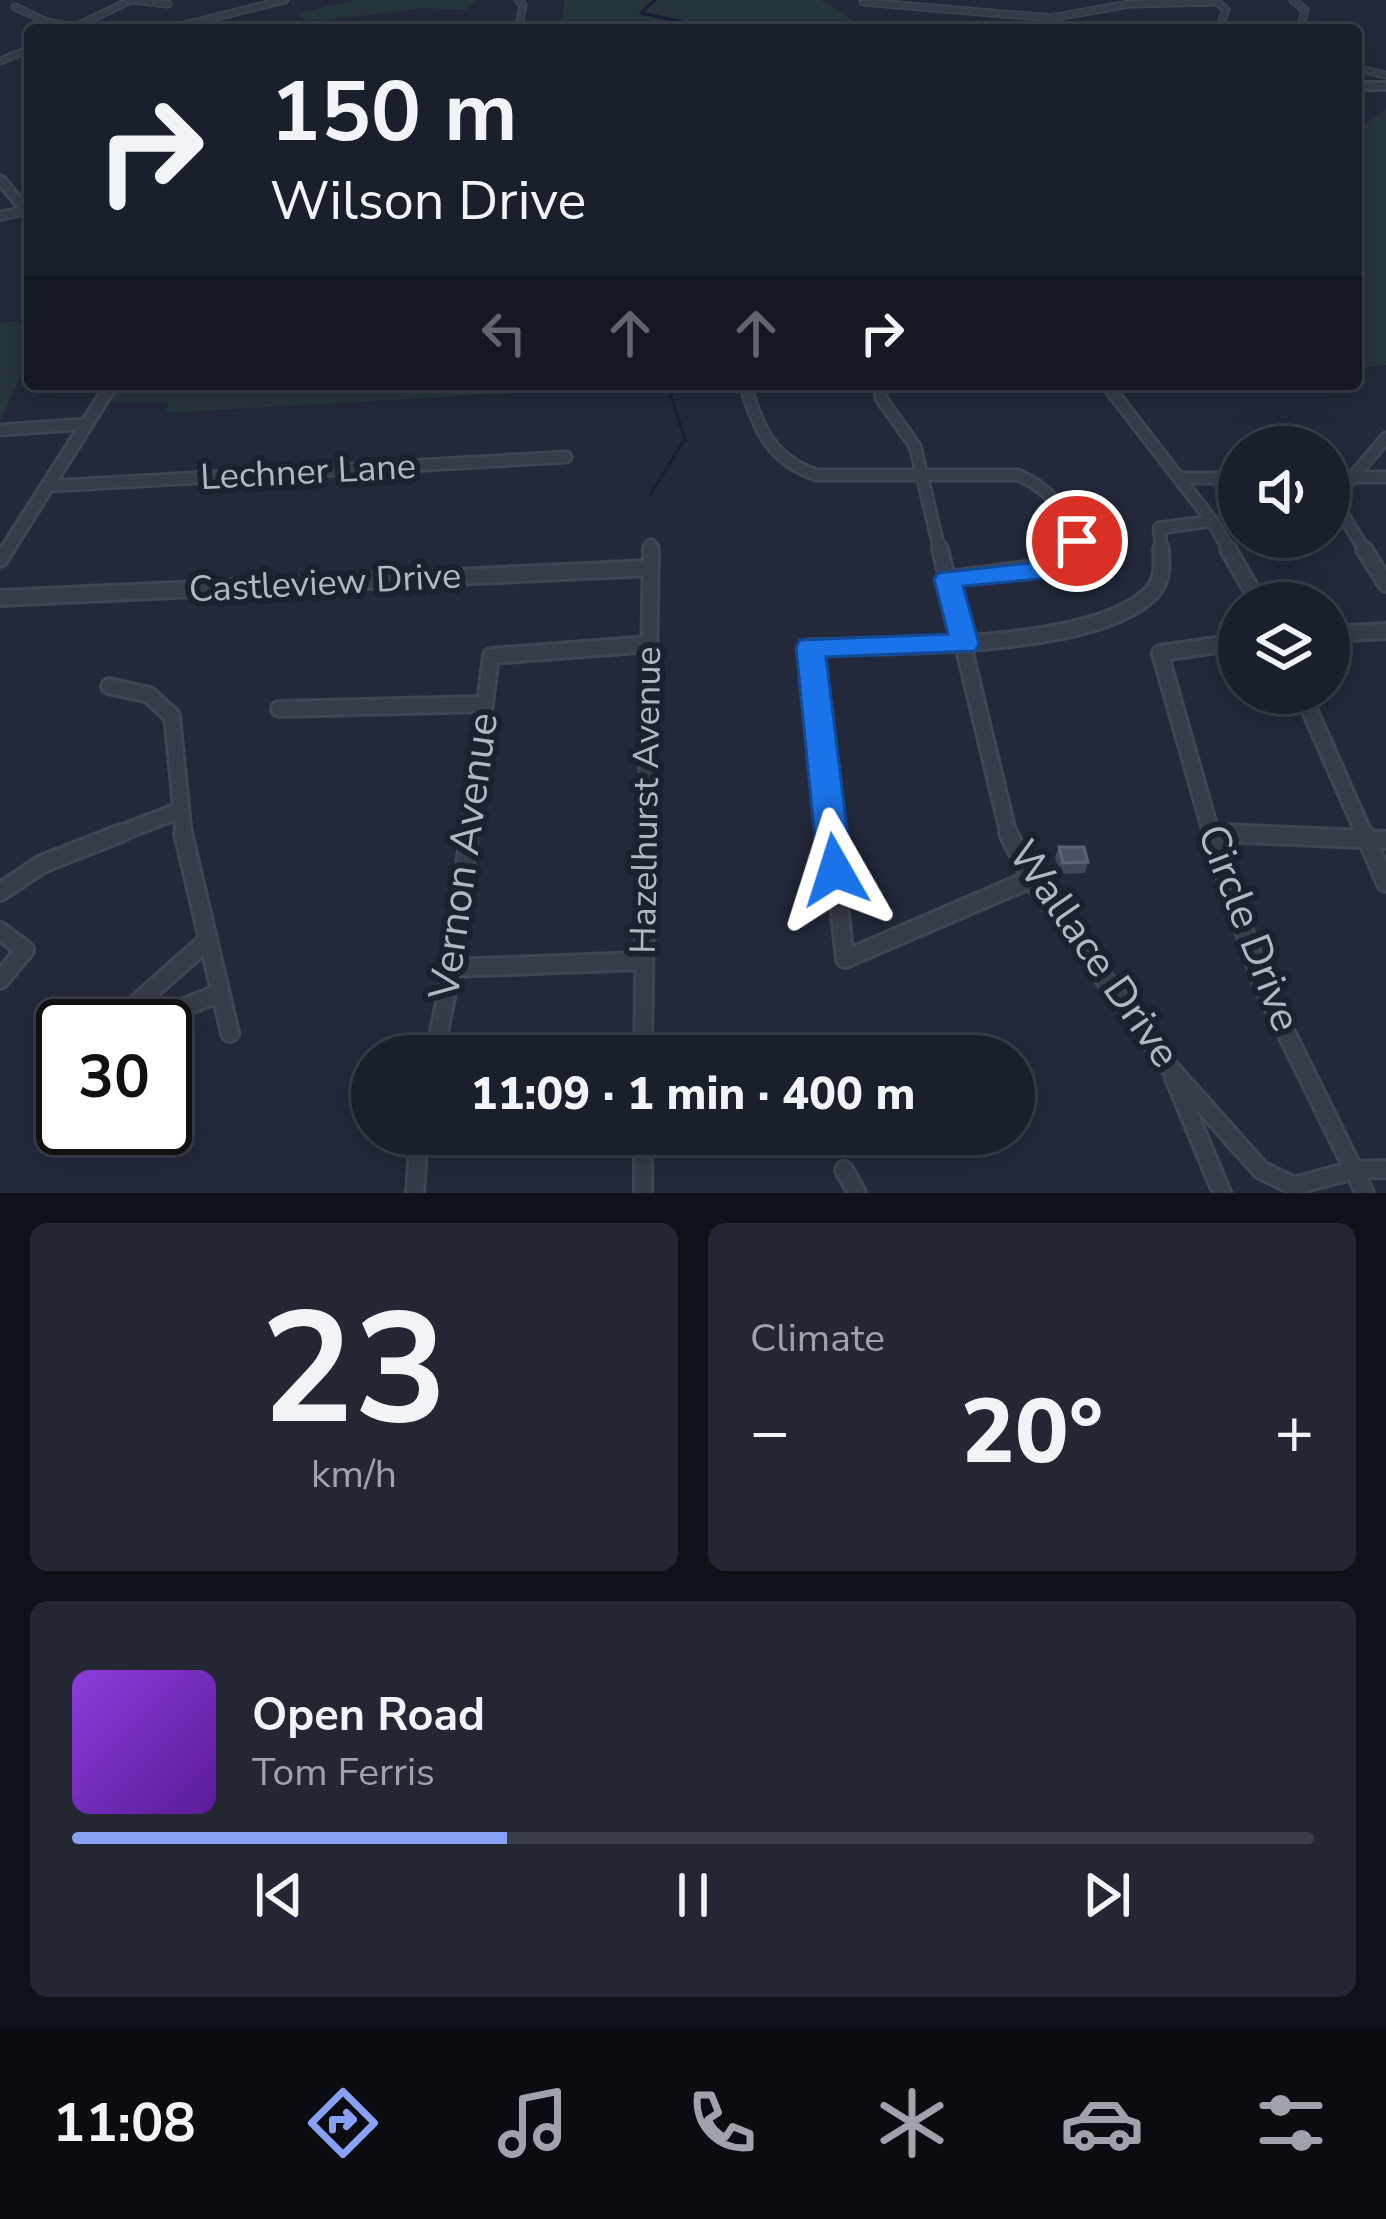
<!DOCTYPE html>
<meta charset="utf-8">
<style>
:root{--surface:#1a1f2c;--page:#232734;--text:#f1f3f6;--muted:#9fa2a9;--line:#383d48;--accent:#89a1f5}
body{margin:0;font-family:"Nunito Sans",sans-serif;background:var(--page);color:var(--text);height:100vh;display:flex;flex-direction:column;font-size:45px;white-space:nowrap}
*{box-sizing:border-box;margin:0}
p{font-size:39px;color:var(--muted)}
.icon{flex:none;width:66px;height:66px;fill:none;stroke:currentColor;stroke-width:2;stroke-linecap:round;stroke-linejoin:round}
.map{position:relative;height:1193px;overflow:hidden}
.side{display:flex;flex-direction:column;gap:30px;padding:30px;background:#0e1118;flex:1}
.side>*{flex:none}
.top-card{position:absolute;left:24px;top:24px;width:1338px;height:366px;border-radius:12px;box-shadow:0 6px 30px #0003,0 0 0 3px var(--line);background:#1a1f2c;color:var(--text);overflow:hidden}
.buttons{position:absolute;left:1218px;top:426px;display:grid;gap:24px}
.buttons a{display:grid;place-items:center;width:132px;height:132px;border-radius:50%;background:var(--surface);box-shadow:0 6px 30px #0003,0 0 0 3px var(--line);font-size:60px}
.speed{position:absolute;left:36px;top:999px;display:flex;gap:24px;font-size:60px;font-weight:700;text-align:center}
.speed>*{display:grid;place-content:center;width:156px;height:156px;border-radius:50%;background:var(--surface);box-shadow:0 6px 30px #0003,0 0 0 3px var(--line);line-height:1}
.speed .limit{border:6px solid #111;border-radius:18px;background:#fff;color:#111}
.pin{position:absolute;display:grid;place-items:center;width:102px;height:102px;color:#fff;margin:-51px;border:6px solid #fff;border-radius:50%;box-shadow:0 3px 12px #0007}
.me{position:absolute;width:132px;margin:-66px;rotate:354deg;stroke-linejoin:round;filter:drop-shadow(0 0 9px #0008)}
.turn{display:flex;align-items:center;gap:42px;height:252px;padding:0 48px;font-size:54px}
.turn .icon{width:156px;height:156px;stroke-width:2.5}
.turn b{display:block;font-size:84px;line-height:102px}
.lanes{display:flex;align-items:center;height:114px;padding:0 48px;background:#0003;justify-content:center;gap:60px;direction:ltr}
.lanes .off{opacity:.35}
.big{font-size:90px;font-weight:800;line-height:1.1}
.side .widget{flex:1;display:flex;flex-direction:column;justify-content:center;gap:18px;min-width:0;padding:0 42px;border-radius:18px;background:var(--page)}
.side .dial{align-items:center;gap:0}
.dial b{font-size:156px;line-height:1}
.song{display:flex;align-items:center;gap:36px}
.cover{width:144px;height:144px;border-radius:18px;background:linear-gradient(135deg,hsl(270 70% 55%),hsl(270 70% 35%))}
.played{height:12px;border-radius:6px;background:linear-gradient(90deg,var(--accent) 35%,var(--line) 35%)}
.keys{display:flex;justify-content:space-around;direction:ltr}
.heat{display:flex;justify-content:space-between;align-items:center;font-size:66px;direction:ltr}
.side .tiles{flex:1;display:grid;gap:30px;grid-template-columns:1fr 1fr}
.widget:last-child{grid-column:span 2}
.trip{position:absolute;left:351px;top:1035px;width:684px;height:120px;border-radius:60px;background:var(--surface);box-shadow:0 6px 30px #0003,0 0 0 3px var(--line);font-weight:800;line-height:120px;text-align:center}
.tabs{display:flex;height:192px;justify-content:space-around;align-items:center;background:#0a0c12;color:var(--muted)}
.tabs .icon{width:84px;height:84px}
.tabs .selected{color:var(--accent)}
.tabs b{font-size:54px;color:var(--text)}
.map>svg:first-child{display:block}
</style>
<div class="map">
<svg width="1386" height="1193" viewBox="0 0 1386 1193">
<rect width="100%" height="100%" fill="#23293b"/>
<g fill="#25363c">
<polygon points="354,0 475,0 465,10 423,8 307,23 299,13"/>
<polygon points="565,0 821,0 869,30 561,30"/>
<polygon points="1386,109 1386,365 1367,367 1356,378 1356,130"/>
<polygon points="17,320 30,342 30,353 0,422 0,324"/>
<polygon points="121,384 663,384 165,413 169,402 110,402"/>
</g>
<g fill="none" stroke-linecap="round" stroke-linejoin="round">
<g stroke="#171f38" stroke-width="3">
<polyline points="655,0 641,13 683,22 689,30"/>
<polyline points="650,495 685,439 671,396 675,384"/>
</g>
<defs>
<g id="minor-far4">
<polyline points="132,0 168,4"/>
<polyline points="1215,0 1226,10 1218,30"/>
<polyline points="1293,0 1305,10 1300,30"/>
<polyline points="863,2 1051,18 1129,4 1218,2"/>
<polyline points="15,7 47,22 74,27"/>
<polyline points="69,30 131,0"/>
<polyline points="164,30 285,0"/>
<polyline points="518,30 523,5 519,1"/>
<polyline points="0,61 30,49"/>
<polyline points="1356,68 1385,75"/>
</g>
<polyline id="minor-far3" points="0,216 26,210"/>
<g id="minor-far2">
<path d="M 745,384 C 758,429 771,460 817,475 L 1018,475 C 1050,489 1065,509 1077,541 L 1072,552"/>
<polyline points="878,384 882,400 915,446 940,552"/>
<polyline points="1106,384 1212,521 1230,552"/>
<polyline points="0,430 87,424"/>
<polyline points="1329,477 1386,477"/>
<polyline points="1182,478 1239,478"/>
<polyline points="50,486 566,457"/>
<polyline points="651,552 651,545"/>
<polyline points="1162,552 1159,528 1212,521"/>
<polyline points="1366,552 1336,504 1340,492 1386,438"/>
</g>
<g id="minor-far1">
<polyline points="940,549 1009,836"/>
<polyline points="1228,549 1259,603"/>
<polyline points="1364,549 1386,584"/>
<polyline points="948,579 1067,564 1074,549"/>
<polyline points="0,598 650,568"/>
<polyline points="1329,634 1386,631"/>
<polyline points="109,686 149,695 172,716 184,836"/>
<polyline points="1302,693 1365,836"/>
<polyline points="279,709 485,704"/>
<polyline points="1211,833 1296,836"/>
<polyline points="113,836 178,811"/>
<polyline points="468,836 491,656 650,644"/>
<polyline points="646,836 651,549"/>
<path d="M 831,836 L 810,647 C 890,646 1097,651 1152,592 C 1163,581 1162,564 1161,549"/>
<polyline points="1212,836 1160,653 1239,642"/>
</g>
<g id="minor">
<polyline points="183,833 230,1033"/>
<polyline points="831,833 845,959 1031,879"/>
<polyline points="1008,833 1031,879 1170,1068 1261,1170 1294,1186 1354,1170 1386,1169"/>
<polyline points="1211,833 1262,984 1365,1193"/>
<polyline points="1221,833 1386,840"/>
<polyline points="1364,833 1386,883"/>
<polyline points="0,892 42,864 121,833"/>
<polyline points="0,931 25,950 0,980"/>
<polyline points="452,968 642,961"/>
<polyline points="111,1026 208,940"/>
<polyline points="136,1026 220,993"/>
<polyline points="434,1056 452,968 469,833"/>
<polyline points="643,1056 646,833"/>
<polyline points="1174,1078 1222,1193"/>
<polyline points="643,1134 643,1193"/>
<polyline points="844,1170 857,1193"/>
<polyline points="415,1193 419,1134"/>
</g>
<g id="tertiary">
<rect x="1356" y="83" width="30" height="6"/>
<polygon points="0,176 3,177 30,209 30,218 26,217 0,185"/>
<polygon points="106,384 118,384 5,564 0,566 0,550"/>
</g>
</defs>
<use href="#minor-far4" stroke="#404554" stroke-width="9"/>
<use href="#minor-far3" stroke="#404554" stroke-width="12"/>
<use href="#minor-far2" stroke="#404554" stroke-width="15"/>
<use href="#minor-far1" stroke="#404554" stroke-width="20"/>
<use href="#minor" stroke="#404554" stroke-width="22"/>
<use href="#tertiary" stroke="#404554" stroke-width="6"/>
<use href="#minor-far4" stroke="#373c4b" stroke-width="6"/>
<use href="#minor-far3" stroke="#373c4b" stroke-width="8"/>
<use href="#minor-far2" stroke="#373c4b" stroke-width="10"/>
<use href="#minor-far1" stroke="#373c4b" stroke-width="14"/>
<use href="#minor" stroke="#373c4b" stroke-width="16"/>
<use href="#tertiary" fill="#373c4b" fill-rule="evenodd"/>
</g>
<g fill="#3e465a">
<polygon points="154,384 208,384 200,391"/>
<polygon points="1059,847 1088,862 1085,873 1060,874 1055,858"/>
</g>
<polygon fill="#4a5266" stroke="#5a6275" stroke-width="3" points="1059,847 1084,847 1088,862 1063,863"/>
<polygon fill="#1a73e8" stroke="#114b97" stroke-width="3" points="1077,533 1090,541 1076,570 1049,578 963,586 979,644 975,651 826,657 852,870 847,880 835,884 823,880 818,870 796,647 800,640 948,634 934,579 938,573 1048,561 1056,558 1068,535"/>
<g text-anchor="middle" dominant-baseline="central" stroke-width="12" stroke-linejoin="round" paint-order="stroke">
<g font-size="36" fill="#b2b7c7" stroke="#1c2130">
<text transform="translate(308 472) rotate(-3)">Lechner Lane</text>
<text transform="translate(325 583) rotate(-3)">Castleview Drive</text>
<text transform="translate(646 800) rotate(-89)">Hazelhurst Avenue</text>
</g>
<g font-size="42" fill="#b2b7c7" stroke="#1c2130">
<text transform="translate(464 856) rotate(-82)">Vernon Avenue</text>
<text transform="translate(1249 928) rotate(69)">Circle Drive</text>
<text transform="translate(1094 954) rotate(55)">Wallace Drive</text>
</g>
</g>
</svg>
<div class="buttons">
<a><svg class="icon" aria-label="sound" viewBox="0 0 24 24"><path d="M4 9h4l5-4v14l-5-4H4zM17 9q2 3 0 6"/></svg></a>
<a><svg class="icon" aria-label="layers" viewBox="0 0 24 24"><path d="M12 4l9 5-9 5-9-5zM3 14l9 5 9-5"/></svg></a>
</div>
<div class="speed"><div class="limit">30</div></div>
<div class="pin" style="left:1077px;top:541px;background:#d93025"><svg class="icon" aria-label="arrive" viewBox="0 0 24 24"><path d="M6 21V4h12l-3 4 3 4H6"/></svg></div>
<svg class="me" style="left:835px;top:870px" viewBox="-20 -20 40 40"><path d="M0-17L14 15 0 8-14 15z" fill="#1a73e8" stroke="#fff" stroke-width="4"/></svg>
<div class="trip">11:09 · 1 min · 400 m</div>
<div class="top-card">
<div class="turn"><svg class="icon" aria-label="right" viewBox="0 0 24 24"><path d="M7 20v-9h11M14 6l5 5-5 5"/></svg><div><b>150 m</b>Wilson Drive</div></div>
<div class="lanes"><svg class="icon off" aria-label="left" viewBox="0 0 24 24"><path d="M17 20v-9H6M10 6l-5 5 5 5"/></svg><svg class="icon off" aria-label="ahead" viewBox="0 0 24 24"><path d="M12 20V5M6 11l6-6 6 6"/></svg><svg class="icon off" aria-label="ahead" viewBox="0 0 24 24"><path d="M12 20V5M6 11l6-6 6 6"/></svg><svg class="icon" aria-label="right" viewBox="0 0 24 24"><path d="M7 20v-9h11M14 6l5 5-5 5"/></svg></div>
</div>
</div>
<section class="side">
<div class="tiles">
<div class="widget dial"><b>23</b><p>km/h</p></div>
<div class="widget"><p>Climate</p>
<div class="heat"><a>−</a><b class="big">20°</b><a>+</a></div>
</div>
<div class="widget">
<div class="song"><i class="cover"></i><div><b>Open Road</b><p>Tom Ferris</p></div></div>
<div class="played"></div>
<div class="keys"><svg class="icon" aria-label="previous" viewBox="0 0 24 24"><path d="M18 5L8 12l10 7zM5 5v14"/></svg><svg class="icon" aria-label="pause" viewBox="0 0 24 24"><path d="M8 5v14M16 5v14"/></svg><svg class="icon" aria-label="next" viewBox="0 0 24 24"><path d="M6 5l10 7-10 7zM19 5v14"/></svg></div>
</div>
</div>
</section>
<nav class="tabs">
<b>11:08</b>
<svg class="icon selected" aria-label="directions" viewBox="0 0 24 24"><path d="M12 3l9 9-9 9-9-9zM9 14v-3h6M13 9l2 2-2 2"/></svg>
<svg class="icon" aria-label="music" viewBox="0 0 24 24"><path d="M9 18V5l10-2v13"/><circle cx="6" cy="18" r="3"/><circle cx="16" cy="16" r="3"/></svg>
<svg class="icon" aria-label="phone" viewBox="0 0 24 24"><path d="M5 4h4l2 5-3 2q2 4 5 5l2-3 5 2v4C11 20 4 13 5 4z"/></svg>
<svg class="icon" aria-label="climate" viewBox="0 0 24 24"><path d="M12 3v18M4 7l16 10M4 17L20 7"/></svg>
<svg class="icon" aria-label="car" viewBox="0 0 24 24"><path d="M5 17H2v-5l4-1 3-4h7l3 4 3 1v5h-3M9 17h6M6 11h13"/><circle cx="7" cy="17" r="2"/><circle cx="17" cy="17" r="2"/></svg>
<svg class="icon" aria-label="filters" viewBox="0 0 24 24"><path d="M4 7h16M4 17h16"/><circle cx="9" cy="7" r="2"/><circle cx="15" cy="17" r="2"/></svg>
</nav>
